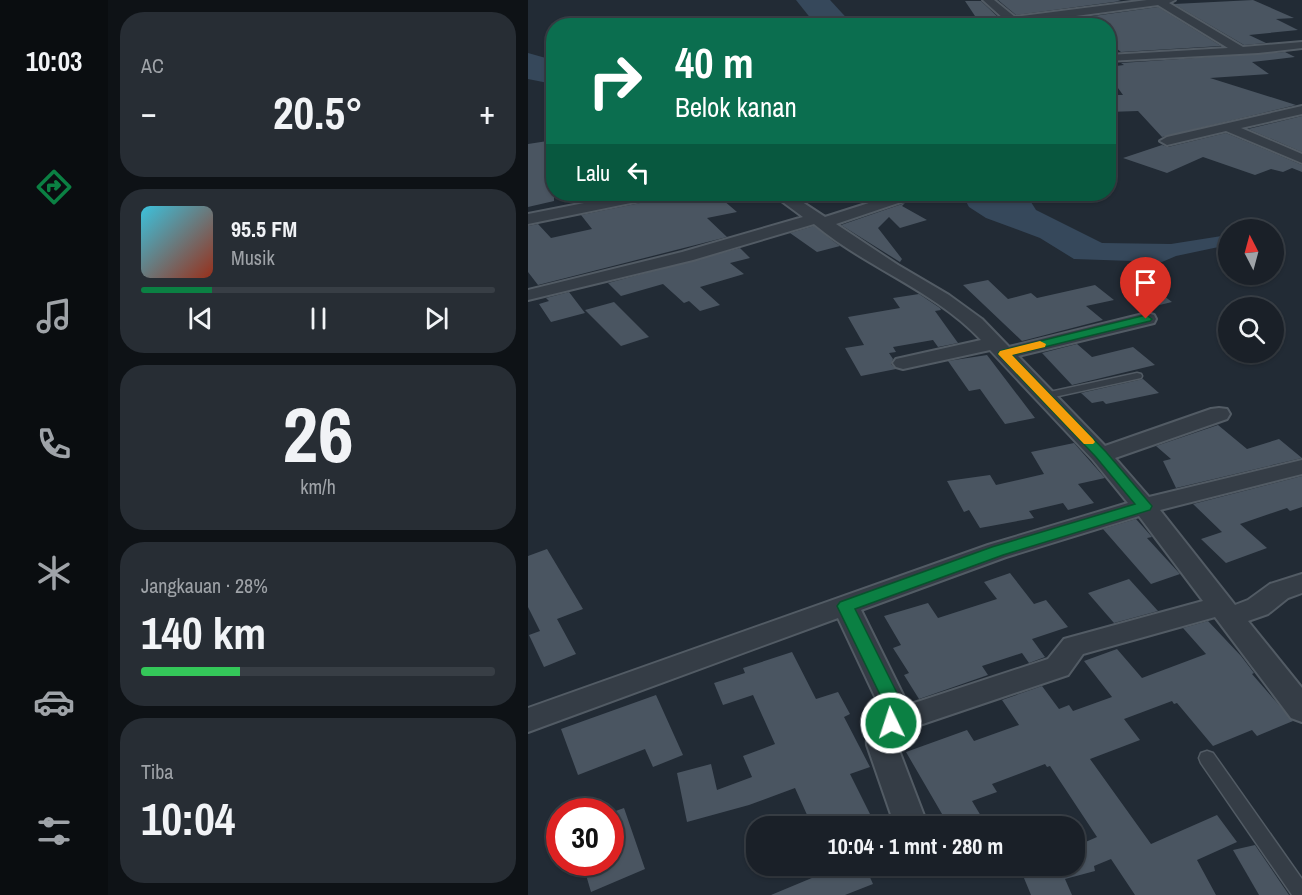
<!DOCTYPE html>
<html lang="id">
<meta charset="utf-8">
<style>
:root{--surface:#1a2028;--page:#272d34;--text:#f1f3f6;--muted:#9fa3a8;--line:#383e45;--accent:#0b8043}
body{margin:0;font-family:"Archivo Narrow",sans-serif;background:var(--page);color:var(--text);height:100vh;display:flex;flex-direction:column;font-size:22px;white-space:nowrap}
*{box-sizing:border-box;margin:0}
p{font-size:20px;color:var(--muted)}
.icon{flex:none;width:33px;height:33px;fill:none;stroke:currentColor;stroke-width:2;stroke-linecap:round;stroke-linejoin:round}
.map{position:relative;flex:1;overflow:hidden}
.panel{display:flex;flex-direction:column;gap:12px;padding:12px;background:#0e1216;width:420px}
.panel>*{flex:none}
.guide{position:absolute;left:18px;top:18px;width:570px;height:183px;border-radius:24px;box-shadow:0 2px 4px #0004,0 0 0 2px var(--line);background:#0b6e4f;color:#fff;overflow:hidden}
.needle{width:39px;rotate:354deg}
.controls{position:absolute;left:690px;top:219px;display:grid;gap:12px}
.controls a{display:grid;place-items:center;width:66px;height:66px;border-radius:50%;background:var(--surface);box-shadow:0 2px 4px #0004,0 0 0 2px var(--line);font-size:30px}
.speed{position:absolute;left:18px;top:798px;display:flex;gap:12px;font-size:30px;font-weight:700;text-align:center}
.speed>*{display:grid;place-content:center;width:78px;height:78px;border-radius:50%;background:var(--surface);box-shadow:0 2px 4px #0004,0 0 0 2px var(--line);line-height:1}
.speed .limit{border:9px solid #d22;background:#fff;color:#111}
.pin{position:absolute;display:grid;place-items:center;width:51px;height:51px;color:#fff;margin:-62px -26px;border-radius:50% 50% 50% 0;rotate:-45deg;box-shadow:0 0 6px #0007}
.pin .icon{rotate:45deg}
.me{position:absolute;width:66px;margin:-33px;rotate:356deg;stroke-linejoin:round;filter:drop-shadow(0 0 4px #0008)}
.turn{display:flex;align-items:center;gap:21px;height:126px;padding:0 30px;font-size:27px}
.turn .icon{width:78px;height:78px;stroke-width:2.5}
.turn b{display:block;font-size:42px;line-height:51px}
.then{display:flex;align-items:center;height:57px;padding:0 30px;background:#0003;gap:12px;font-size:22px}
.big{font-size:45px;font-weight:800;line-height:1.1}
.panel .card{flex:1;display:flex;flex-direction:column;justify-content:center;gap:9px;min-width:0;padding:0 21px;border-radius:24px;background:var(--page)}
.panel .dial{align-items:center;gap:0}
.dial b{font-size:78px;line-height:1}
.song{display:flex;align-items:center;gap:18px}
.cover{width:72px;height:72px;border-radius:9px;background:linear-gradient(135deg,hsl(190 70% 55%),hsl(10 70% 35%))}
.played{height:6px;border-radius:3px;background:linear-gradient(90deg,var(--accent) 20%,var(--line) 20%)}
.keys{display:flex;justify-content:space-around;direction:ltr}
.heat{display:flex;justify-content:space-between;align-items:center;font-size:33px;direction:ltr}
.charge{height:9px;border-radius:4px;background:linear-gradient(90deg,#34c759 28%,var(--line) 0)}
.trip{position:absolute;left:218px;top:816px;width:339px;height:60px;border-radius:24px;background:var(--surface);box-shadow:0 2px 4px #0004,0 0 0 2px var(--line);font-weight:800;line-height:60px;text-align:center}
main{display:flex;flex:1;min-height:0}
.menu{display:flex;flex-direction:column;width:108px;justify-content:space-around;align-items:center;background:#0a0d10;color:var(--muted)}
.menu .icon{width:42px;height:42px}
.menu .on{color:var(--accent)}
.menu b{font-size:27px;color:var(--text)}
.map>svg:first-child{display:block}
</style>
<main>
<nav class="menu">
<b>10:03</b>
<svg class="icon on" aria-label="directions" viewBox="0 0 24 24"><path d="M12 3l9 9-9 9-9-9zM9 14v-3h6M13 9l2 2-2 2"/></svg>
<svg class="icon" aria-label="music" viewBox="0 0 24 24"><path d="M9 18V5l10-2v13"/><circle cx="6" cy="18" r="3"/><circle cx="16" cy="16" r="3"/></svg>
<svg class="icon" aria-label="phone" viewBox="0 0 24 24"><path d="M5 4h4l2 5-3 2q2 4 5 5l2-3 5 2v4C11 20 4 13 5 4z"/></svg>
<svg class="icon" aria-label="climate" viewBox="0 0 24 24"><path d="M12 3v18M4 7l16 10M4 17L20 7"/></svg>
<svg class="icon" aria-label="car" viewBox="0 0 24 24"><path d="M5 17H2v-5l4-1 3-4h7l3 4 3 1v5h-3M9 17h6M6 11h13"/><circle cx="7" cy="17" r="2"/><circle cx="17" cy="17" r="2"/></svg>
<svg class="icon" aria-label="filters" viewBox="0 0 24 24"><path d="M4 7h16M4 17h16"/><circle cx="9" cy="7" r="2"/><circle cx="15" cy="17" r="2"/></svg>
</nav>
<section class="panel">
<div class="card"><p>AC</p>
<div class="heat"><a>−</a><b class="big">20.5°</b><a>+</a></div>
</div>
<div class="card">
<div class="song"><i class="cover"></i><div><b>95.5 FM</b><p>Musik</p></div></div>
<div class="played"></div>
<div class="keys"><svg class="icon" aria-label="previous" viewBox="0 0 24 24"><path d="M18 5L8 12l10 7zM5 5v14"/></svg><svg class="icon" aria-label="pause" viewBox="0 0 24 24"><path d="M8 5v14M16 5v14"/></svg><svg class="icon" aria-label="next" viewBox="0 0 24 24"><path d="M6 5l10 7-10 7zM19 5v14"/></svg></div>
</div>
<div class="card dial"><b>26</b><p>km/h</p></div>
<div class="card"><p>Jangkauan · 28%</p><b class="big">140 km</b><div class="charge"></div></div>
<div class="card"><p>Tiba</p><b class="big">10:04</b></div>
</section>
<div class="map">
<svg width="774" height="895" viewBox="0 0 774 895">
<rect width="100%" height="100%" fill="#222b35"/>
<g fill="#36485b">
<polygon points="268,0 302,0 325,25 288,25"/>
<polygon points="0,53 25,60 25,84 0,79"/>
<polygon points="434,194 498,194 508,210 574,243 643,244 700,235 700,245 648,256 634,262 546,259 512,238 458,218 441,207"/>
</g>
<g fill="#4a5561">
<polygon points="470,0 590,0 593,1 488,15"/>
<polygon points="725,0 766,18 748,19 770,30 721,35 738,43 716,45 646,4"/>
<polygon points="437,1 453,1 471,18 451,22"/>
<polygon points="630,7 693,46 593,52 580,42 580,26 494,26"/>
<polygon points="757,52 767,57 724,62 741,74 682,78 768,105 634,137 610,111 580,112 580,95 595,95 580,74 580,67 596,65 593,63"/>
<polygon points="774,116 774,152 720,129"/>
<polygon points="698,133 774,165 774,172 764,168 755,172 743,169 727,175 675,157 639,173 595,158 634,145 640,147"/>
<polygon points="26,140 26,201 0,207 0,144"/>
<polygon points="36,194 58,194 64,199 43,203"/>
<polygon points="138,194 188,194 209,212 179,218 199,237 10,285 0,272 0,226 10,224 23,238 64,229 53,215 122,201"/>
<polygon points="377,203 374,206 399,220 372,228 361,217 350,228 374,259 372,262 313,225"/>
<polygon points="286,226 305,241 312,246 289,252 262,233"/>
<polygon points="212,248 222,258 202,263 216,274 172,287 192,305 172,311 161,301 156,303 135,284 93,296 80,283"/>
<polygon points="460,280 480,299 503,293 509,298 567,285 586,300 558,306 575,320 494,341 435,285"/>
<polygon points="617,282 644,302 619,308 593,288"/>
<polygon points="41,292 57,313 23,322 11,304 21,301 18,298"/>
<polygon points="391,294 412,308 413,310 407,311 430,343 410,347 405,340 365,347 368,352 361,353 365,359 363,364 368,369 333,376 317,348 336,345 320,317 372,308 365,298"/>
<polygon points="86,302 121,337 93,346 57,310"/>
<polygon points="549,344 564,357 605,347 627,365 544,385 514,353"/>
<polygon points="459,355 507,418 477,424 452,389 441,391 420,361"/>
<polygon points="615,379 631,393 578,404 575,401 564,403 553,393"/>
<polygon points="690,425 719,449 751,439 774,458 648,488 635,461 643,459 628,446"/>
<polygon points="546,443 577,478 550,484 566,503 540,510 535,503 501,511 506,518 452,528 441,510 436,512 419,481 462,475 468,485 516,474 503,452"/>
<polygon points="774,476 774,507 762,511 759,508 712,524 739,548 698,563 673,539 694,532 665,504"/>
<polygon points="608,519 624,537 619,538 652,574 623,584 575,529"/>
<polygon points="19,549 55,609 29,619 48,654 16,667 1,635 12,631 0,607 0,556"/>
<polygon points="482,573 506,604 518,600 540,627 504,639 517,657 501,663 494,653 454,666 460,675 391,699 376,675 381,673 365,648 373,645 356,616 400,603 410,618 469,599 456,582"/>
<polygon points="601,579 630,611 586,623 560,593"/>
<polygon points="680,621 713,656 726,673 724,674 765,721 729,736 724,730 685,746 649,703 646,704 644,701 596,719 612,740 562,759 623,844 689,815 709,842 669,860 688,895 607,895 583,859 566,866 567,871 537,879 544,895 503,895 491,866 546,866 546,847 569,837 522,766 519,767 517,764 464,784 469,792 444,801 459,826 421,826 378,752 439,730 446,741 491,725 474,700 514,686 531,709 541,705 545,711 584,697 556,661 589,649 614,678 678,654 655,628"/>
<polygon points="264,652 288,699 310,692 322,714 316,717 342,767 322,774 348,826 284,826 267,788 221,805 159,822 149,773 183,764 189,790 224,777 215,756 247,744 225,695 195,705 186,683 217,673 215,668"/>
<polygon points="128,695 155,755 125,767 117,749 50,775 33,729"/>
<polygon points="96,808 117,869 63,892 56,868 69,862 82,862 82,813"/>
<polygon points="727,845 761,895 731,895 705,850"/>
<polygon points="287,866 337,866 345,884 317,895 243,895 291,875"/>
</g>
<g fill="none" stroke-linecap="round" stroke-linejoin="round">
<defs>
<g id="service">
<polygon points="609,373 613,374 614,376 613,378 517,399 511,396 517,393"/>
<polygon points="679,751 685,753 774,879 774,895 764,895 673,763 671,758 673,753"/>
</g>
<g id="minor">
<polygon points="455,0 466,0 487,17 619,0 647,0 641,3 715,47 774,42 774,48 730,53 580,61 580,55 700,48 630,5 473,26 440,26 476,19"/>
<polygon points="774,106 774,114 713,128 774,154 774,163 698,131 639,145 632,141 639,137"/>
<polygon points="102,194 130,194 122,199 0,224 0,214"/>
<path d="M 244,194 L 262,194 L 297,217 L 369,194 L 379,194 L 382,197 L 379,200 L 308,224 L 370,265 L 421,295 L 454,319 L 481,347 L 619,313 L 626,315 L 628,319 L 626,323 L 490,356 L 577,446 L 683,409 L 691,408 L 699,409 L 702,414 L 699,419 L 587,458 L 621,497 L 774,460 L 774,474 L 632,510 L 707,605 L 720,600 L 742,584 L 774,574 L 774,593 L 760,598 L 740,614 L 720,621 L 774,688 L 774,722 L 763,718 L 687,617 L 555,654 L 540,675 L 371,732 L 369,735 L 369,745 L 400,826 L 367,826 L 339,745 C 337,723 350,722 350,703 L 310,618 L 0,732 L 0,708 L 460,545 L 600,503 L 565,460 L 462,350 L 375,369 L 368,367 L 365,363 L 368,359 L 453,340 C 406,290 337,267 286,224 L 165,260 L 0,300 L 0,290 L 154,252 L 275,217 ZM 611,516 L 675,601 L 536,639 L 520,659 L 380,705 L 333,610 L 478,557 Z"/>
</g>
</defs>
<use href="#service" stroke="#525b64" stroke-width="3"/>
<use href="#minor" stroke="#525b64" stroke-width="4"/>
<use href="#service" fill="#353d46" fill-rule="evenodd"/>
<use href="#minor" fill="#353d46" fill-rule="evenodd"/>
</g>
<polygon fill="#0b8043" stroke="#07532c" stroke-width="1.5" points="618,315 624,319 622,321 484,355 578,452 624,506 622,510 475,555 327,609 374,703 369,728 363,730 357,728 354,723 356,703 309,606 312,602 464,547 607,504 568,457 470,354 472,351"/>
<polygon fill="#f59e0b" points="512,341 518,344 517,347 484,355 565,439 567,442 565,444 556,444 470,354 472,351"/>
</svg>
<div class="controls">
<a><svg class="needle" viewBox="-14 -14 28 28"><path d="M0-13l5 13h-10z" fill="#e53935"/><path d="M0 13l5-13h-10z" fill="#9fa3a8"/></svg></a>
<a><svg class="icon" aria-label="search" viewBox="0 0 24 24"><circle cx="10" cy="10" r="6"/><path d="M15 15l6 6"/></svg></a>
</div>
<div class="speed"><div class="limit">30</div></div>
<div class="pin" style="left:618px;top:319px;background:#d93025"><svg class="icon" aria-label="arrive" viewBox="0 0 24 24"><path d="M6 21V4h12l-3 4 3 4H6"/></svg></div>
<svg class="me" style="left:363px;top:723px" viewBox="-20 -20 40 40"><circle r="17" fill="#0b8043" stroke="#fff" stroke-width="3"/><path d="M0-11L8 9 0 5-8 9z" fill="#fff"/></svg>
<div class="trip">10:04 · 1 mnt · 280 m</div>
<div class="guide">
<div class="turn"><svg class="icon" aria-label="right" viewBox="0 0 24 24"><path d="M7 20v-9h11M14 6l5 5-5 5"/></svg><div><b>40 m</b>Belok kanan</div></div>
<div class="then">Lalu<svg class="icon" aria-label="left" viewBox="0 0 24 24"><path d="M17 20v-9H6M10 6l-5 5 5 5"/></svg></div>
</div>
</div>
</main>
